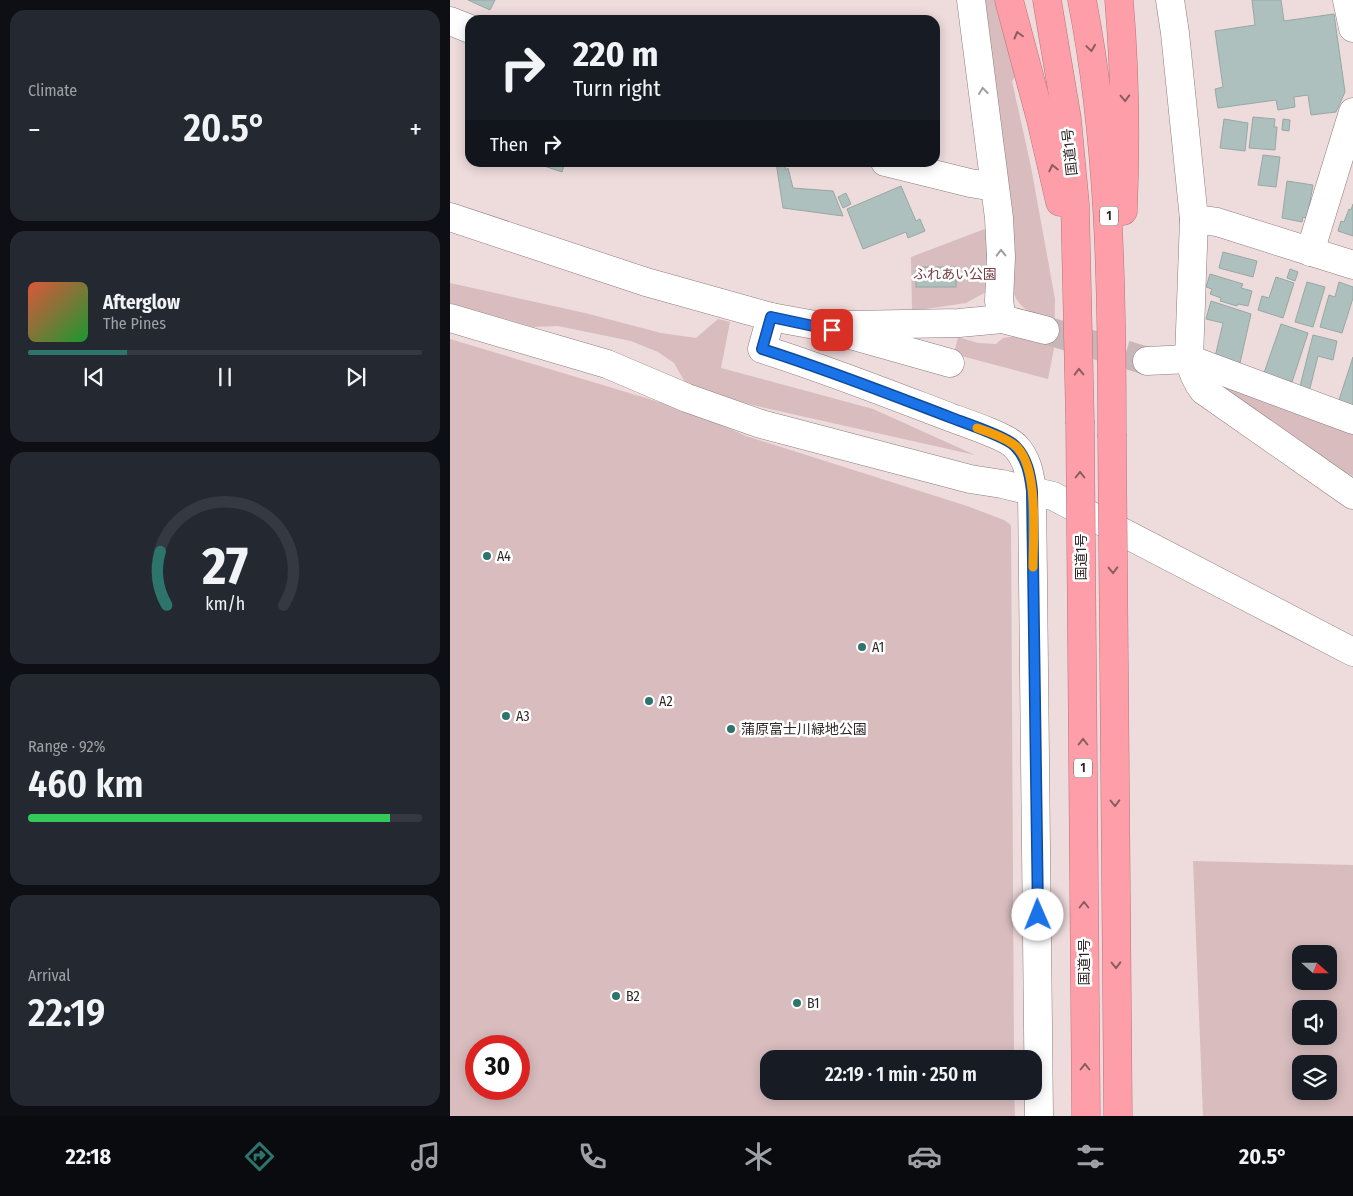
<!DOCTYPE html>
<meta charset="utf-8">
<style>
:root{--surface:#171b24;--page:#242831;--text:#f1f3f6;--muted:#9ea1a6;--line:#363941;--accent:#2d746c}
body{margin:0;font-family:"Fira Sans Condensed","Noto Sans JP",sans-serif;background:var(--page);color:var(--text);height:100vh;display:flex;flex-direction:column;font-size:19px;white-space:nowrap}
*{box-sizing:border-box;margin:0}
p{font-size:16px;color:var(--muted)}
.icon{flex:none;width:28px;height:28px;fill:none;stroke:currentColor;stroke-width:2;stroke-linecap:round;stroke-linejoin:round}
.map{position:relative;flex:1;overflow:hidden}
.panel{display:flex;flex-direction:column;gap:10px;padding:10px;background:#0d0f14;width:450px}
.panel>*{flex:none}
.banner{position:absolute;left:15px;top:15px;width:475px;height:152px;border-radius:15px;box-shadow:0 2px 12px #0003;background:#171b24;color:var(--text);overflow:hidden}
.needle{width:32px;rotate:111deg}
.controls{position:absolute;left:842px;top:945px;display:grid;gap:10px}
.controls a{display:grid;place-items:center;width:45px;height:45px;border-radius:10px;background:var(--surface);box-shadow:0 2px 12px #0003;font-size:25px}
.speed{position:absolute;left:15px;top:1035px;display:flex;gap:10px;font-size:25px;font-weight:700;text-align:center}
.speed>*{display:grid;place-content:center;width:65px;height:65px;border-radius:50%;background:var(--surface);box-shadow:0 2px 12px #0003;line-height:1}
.speed .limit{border:8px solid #d22;background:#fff;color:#111}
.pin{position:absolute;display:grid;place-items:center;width:42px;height:42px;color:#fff;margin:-21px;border-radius:10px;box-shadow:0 2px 8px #0006}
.me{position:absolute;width:55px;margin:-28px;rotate:359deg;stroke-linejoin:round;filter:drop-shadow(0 0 4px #0008)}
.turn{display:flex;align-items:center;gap:18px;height:105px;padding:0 25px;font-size:22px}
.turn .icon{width:65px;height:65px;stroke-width:2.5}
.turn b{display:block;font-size:35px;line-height:42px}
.then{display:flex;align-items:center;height:48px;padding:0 25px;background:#0003;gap:10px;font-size:19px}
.big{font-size:38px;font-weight:600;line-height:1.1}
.panel .tile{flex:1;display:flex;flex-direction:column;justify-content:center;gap:8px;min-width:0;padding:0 18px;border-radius:15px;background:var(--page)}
.panel .dial{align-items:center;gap:0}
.dial svg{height:130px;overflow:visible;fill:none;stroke:var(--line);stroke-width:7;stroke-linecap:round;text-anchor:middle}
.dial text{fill:var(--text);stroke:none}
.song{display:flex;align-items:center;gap:15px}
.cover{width:60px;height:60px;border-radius:8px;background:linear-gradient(135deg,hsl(10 70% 55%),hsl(130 70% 35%))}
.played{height:5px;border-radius:2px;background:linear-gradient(90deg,var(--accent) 25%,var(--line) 25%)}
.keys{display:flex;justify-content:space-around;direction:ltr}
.heat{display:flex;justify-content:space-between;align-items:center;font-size:28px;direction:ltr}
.charge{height:8px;border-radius:4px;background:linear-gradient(90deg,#34c759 92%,var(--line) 0)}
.trip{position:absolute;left:310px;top:1050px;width:282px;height:50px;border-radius:15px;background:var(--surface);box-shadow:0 2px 12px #0003;font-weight:600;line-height:50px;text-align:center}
.tab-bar{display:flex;height:80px;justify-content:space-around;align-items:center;background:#090b0e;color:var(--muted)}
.tab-bar .icon{width:35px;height:35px}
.tab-bar .selected{color:var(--accent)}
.tab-bar b{font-size:22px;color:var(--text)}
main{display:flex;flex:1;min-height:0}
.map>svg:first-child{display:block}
</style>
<main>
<section class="panel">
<div class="tile"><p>Climate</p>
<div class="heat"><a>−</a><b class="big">20.5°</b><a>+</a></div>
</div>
<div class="tile">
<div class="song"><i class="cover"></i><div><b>Afterglow</b><p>The Pines</p></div></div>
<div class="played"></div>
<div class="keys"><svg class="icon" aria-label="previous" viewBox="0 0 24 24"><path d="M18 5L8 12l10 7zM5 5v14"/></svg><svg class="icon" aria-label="pause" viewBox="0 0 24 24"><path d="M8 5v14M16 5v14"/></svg><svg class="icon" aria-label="next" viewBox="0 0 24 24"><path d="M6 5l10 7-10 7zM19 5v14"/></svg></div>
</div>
<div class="tile dial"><svg viewBox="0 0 100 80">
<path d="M14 69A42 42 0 1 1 86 69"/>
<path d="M14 69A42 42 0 0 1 10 36" stroke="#2d746c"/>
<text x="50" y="56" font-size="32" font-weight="700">27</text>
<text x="50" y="72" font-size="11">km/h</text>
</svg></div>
<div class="tile"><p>Range · 92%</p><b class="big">460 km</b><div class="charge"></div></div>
<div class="tile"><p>Arrival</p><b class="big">22:19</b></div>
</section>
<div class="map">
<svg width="903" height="1116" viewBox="0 0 903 1116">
<rect width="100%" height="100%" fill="#eedbdc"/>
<g fill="#d8bcbe" fill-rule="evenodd">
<path d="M 529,0 L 549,0 L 566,76 L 562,81 L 581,167 L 605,299 L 604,348 L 598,379 L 504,354 L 508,337 L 528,343 L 546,344 L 553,338 L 567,336 L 599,344 L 596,315 C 579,314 570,308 563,292 L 545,98 Z"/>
<polygon points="540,227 538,279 536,292 516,303 462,311 461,257"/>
<polygon points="0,283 135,313 211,333 246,338 268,319 280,322 271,368 423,409 525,455 249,393 236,384 224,363 208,352 181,341 108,326 83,327 0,303"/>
<path d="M 0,339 L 239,411 L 296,436 L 517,506 L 554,520 L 561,525 L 564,1059 L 319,1059 L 319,1091 L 564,1091 L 565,1116 L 0,1116 ZM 26,1046 L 69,1046 L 69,1089 L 26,1089 Z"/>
<polygon points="754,378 903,431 903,476 863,456"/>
<path d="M 743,861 L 903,865 L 903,1116 L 753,1116 ZM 851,954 L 879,954 L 879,981 L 851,981 ZM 851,1009 L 879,1009 L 879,1036 L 851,1036 ZM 851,1064 L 879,1064 L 879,1091 L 851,1091 Z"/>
</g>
<g fill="#aec0bd" stroke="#96a8a5">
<polygon points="18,0 45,0 40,10"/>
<polygon points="802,0 831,0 834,21 884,14 895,92 886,112 861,115 858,95 844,97 845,107 828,110 826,100 768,108 765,89 773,87 765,31 805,25"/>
<polygon points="803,117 825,119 824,127 827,127 825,150 799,148"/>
<polygon points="774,119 798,123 795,151 770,148"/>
<polygon points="833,119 840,120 839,131 832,130"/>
<polygon points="813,155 830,157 826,187 808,185"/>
<polygon points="82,162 115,162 112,172"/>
<polygon points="326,162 334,162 336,170 338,168 343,188 383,191 393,216 333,208"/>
<polygon points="837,181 863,185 857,218 853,217 852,222 832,218"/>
<polygon points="451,186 466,221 470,219 475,231 458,238 456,232 413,249 397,209"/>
<polygon points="396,193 401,204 393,208 388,197"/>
<polygon points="903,204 903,236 888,231 891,221 894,222 899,209 901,210"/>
<polygon points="773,252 807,261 803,277 769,268"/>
<rect x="466" y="267" width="40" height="20"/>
<polygon points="840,269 848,272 845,281 837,278"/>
<polygon points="760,274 793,284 791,288 802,291 798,306 788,304 787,306 770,301 771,298 760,294 762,289 756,287"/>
<polygon points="826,277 844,283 833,318 808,310 812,296 819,298"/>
<polygon points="857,282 875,287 863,327 845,322"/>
<polygon points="889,282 903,287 903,298 892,333 870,327 879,295 885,297"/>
<polygon points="761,301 801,314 790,363 765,357 773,323 756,319"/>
<polygon points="831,324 858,333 842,382 814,373"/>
<polygon points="863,335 887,341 883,360 868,356 859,392 849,390"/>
<polygon points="903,357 903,408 888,403"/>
</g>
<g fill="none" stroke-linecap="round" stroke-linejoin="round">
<polyline stroke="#c8b7b8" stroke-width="28" stroke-dasharray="28 14" stroke-linecap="butt" points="595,330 697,361"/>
<defs>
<g id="minor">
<polyline points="521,0 549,218 551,257 549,301 552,319"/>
<path d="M 720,0 L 725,33 L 744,219 L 739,359 C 742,371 745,379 753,390 L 903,495"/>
<polyline points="897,0 903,28"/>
<polyline points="0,21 20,29"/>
<polyline points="435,162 520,183 532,185 544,184"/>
<polyline points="0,217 196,282 321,317 365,325 500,363"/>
<polyline points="744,219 767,222 903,265"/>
<polyline points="860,252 903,112"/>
<path d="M 321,317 L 312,349 C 376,369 439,394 502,418 C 516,423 557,437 565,446 C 577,458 580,474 582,491 L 589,1116"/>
<polyline points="0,318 157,364 237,398 311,424 520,479 552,484 603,496 903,652"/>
<polyline points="399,325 509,323 552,319 595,330"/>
<polyline points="697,361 739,359 903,420"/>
</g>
<g id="highway">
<polyline points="559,0 591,120 610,202"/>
<polyline points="597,0 617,119 625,204 630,421"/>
<path d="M 632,0 C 660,143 662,289 662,434"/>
<path d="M 669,0 C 675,70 676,140 673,211"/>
</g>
</defs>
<use href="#minor" stroke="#8d7c7d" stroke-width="29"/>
<use href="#highway" stroke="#b5747b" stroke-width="29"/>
<use href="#minor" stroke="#fff" stroke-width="28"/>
<use href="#highway" stroke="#fd9ea8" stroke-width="28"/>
<defs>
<g id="highway-bridge">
<polyline points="630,421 636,1116"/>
<polyline points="662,434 668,1116"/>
</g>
</defs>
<use href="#highway-bridge" stroke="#b5747b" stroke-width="29" stroke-linecap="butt"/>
<use href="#highway-bridge" stroke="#fd9ea8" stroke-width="28"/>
</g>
<defs><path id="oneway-chevron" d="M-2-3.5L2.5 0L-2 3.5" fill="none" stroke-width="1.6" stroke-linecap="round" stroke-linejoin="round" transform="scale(1.25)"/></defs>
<g stroke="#8b5d62">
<use href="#oneway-chevron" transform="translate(568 35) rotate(-105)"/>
<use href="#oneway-chevron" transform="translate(641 48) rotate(82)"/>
<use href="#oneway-chevron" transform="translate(675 98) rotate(88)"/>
<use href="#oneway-chevron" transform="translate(603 168) rotate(-103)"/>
<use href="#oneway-chevron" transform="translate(629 372) rotate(-91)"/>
<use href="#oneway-chevron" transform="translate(630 475) rotate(-90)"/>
<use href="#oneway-chevron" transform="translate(663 570) rotate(89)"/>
<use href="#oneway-chevron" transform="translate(633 742) rotate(-90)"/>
<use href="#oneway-chevron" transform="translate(665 803) rotate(89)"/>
<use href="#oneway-chevron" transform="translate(634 905) rotate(-90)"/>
<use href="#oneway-chevron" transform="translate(666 965) rotate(89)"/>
<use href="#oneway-chevron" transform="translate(635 1067) rotate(-90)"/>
</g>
<g stroke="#a19e9e">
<use href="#oneway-chevron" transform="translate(533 91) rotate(-97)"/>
<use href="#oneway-chevron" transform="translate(551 253) rotate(-91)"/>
</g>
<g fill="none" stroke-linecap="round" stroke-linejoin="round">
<defs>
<path id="route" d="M 382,330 L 321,317 L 312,349 C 376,369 439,394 502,418 C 515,423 557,437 565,446 C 577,458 580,474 582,491 L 588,915"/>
</defs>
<use href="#route" stroke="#114b97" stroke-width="12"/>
<use href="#route" stroke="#1a73e8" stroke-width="9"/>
<path stroke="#f59e0b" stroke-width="9" d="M 527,428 C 539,432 553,437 563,444 C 590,462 583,537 583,567"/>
</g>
<g fill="#2d746c" stroke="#fff" stroke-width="2">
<circle cx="37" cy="556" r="5"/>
<circle cx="412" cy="647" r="5"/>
<circle cx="199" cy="701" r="5"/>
<circle cx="56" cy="716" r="5"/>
<circle cx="281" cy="729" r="5"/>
<circle cx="166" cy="996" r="5"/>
<circle cx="347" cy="1003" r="5"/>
</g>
<g text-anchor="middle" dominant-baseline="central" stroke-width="5" stroke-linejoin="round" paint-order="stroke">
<g fill="#fff" stroke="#6d6868" stroke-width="1">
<rect x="650" y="206.5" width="18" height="19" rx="4"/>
<rect x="624" y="758.5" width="18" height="19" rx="4"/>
</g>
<g font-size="12" font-weight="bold" fill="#2e2728">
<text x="659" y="216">1</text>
<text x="633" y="768">1</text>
</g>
<g font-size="14" fill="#2e2728" stroke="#fff">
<text transform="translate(620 152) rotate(-96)">国道1号</text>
<text transform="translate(631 557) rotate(-90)">国道1号</text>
<text transform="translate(634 962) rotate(-90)">国道1号</text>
</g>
<g font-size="14" fill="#734046" stroke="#fff">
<text x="505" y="274">ふれあい公園</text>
</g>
<g font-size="14" fill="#2e2728" stroke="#fff" text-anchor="start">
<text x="47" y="556">A4</text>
<text x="422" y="647">A1</text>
<text x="209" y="701">A2</text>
<text x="66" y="716">A3</text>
<text x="291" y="729">蒲原富士川緑地公園</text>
<text x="176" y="996">B2</text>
<text x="357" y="1003">B1</text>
</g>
</g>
</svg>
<div class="controls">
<a><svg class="needle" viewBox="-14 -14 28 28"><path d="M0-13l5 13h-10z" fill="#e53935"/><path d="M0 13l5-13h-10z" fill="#9ea1a6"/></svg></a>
<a><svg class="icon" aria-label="sound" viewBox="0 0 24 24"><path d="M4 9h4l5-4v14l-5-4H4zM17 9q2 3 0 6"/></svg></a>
<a><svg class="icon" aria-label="layers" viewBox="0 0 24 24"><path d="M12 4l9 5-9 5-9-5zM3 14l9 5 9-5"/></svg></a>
</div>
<div class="speed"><div class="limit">30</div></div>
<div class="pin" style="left:382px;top:330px;background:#d93025"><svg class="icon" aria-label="arrive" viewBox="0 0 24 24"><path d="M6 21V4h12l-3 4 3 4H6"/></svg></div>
<svg class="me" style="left:588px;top:915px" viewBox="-20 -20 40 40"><circle r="19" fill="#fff"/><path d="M0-13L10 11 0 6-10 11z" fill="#1a73e8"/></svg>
<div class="trip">22:19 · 1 min · 250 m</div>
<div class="banner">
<div class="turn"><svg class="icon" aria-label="right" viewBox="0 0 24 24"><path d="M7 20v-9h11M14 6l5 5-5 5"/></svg><div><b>220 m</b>Turn right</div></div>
<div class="then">Then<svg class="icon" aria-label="right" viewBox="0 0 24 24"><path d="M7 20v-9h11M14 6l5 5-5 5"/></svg></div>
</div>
</div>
</main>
<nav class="tab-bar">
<b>22:18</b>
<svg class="icon selected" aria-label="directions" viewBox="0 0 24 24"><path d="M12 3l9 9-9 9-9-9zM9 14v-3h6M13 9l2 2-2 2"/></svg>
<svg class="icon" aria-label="music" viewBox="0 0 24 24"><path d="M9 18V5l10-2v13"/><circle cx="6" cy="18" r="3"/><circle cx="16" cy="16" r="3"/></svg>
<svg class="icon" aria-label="phone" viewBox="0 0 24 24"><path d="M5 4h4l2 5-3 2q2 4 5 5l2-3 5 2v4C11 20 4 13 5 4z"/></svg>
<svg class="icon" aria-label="climate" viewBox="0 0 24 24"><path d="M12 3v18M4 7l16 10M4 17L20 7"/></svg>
<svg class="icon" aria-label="car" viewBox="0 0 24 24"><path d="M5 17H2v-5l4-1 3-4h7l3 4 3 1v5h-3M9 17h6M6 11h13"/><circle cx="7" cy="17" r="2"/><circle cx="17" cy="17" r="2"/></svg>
<svg class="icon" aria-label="filters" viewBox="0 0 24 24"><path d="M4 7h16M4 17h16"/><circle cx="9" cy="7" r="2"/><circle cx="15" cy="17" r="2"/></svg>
<b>20.5°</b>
</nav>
